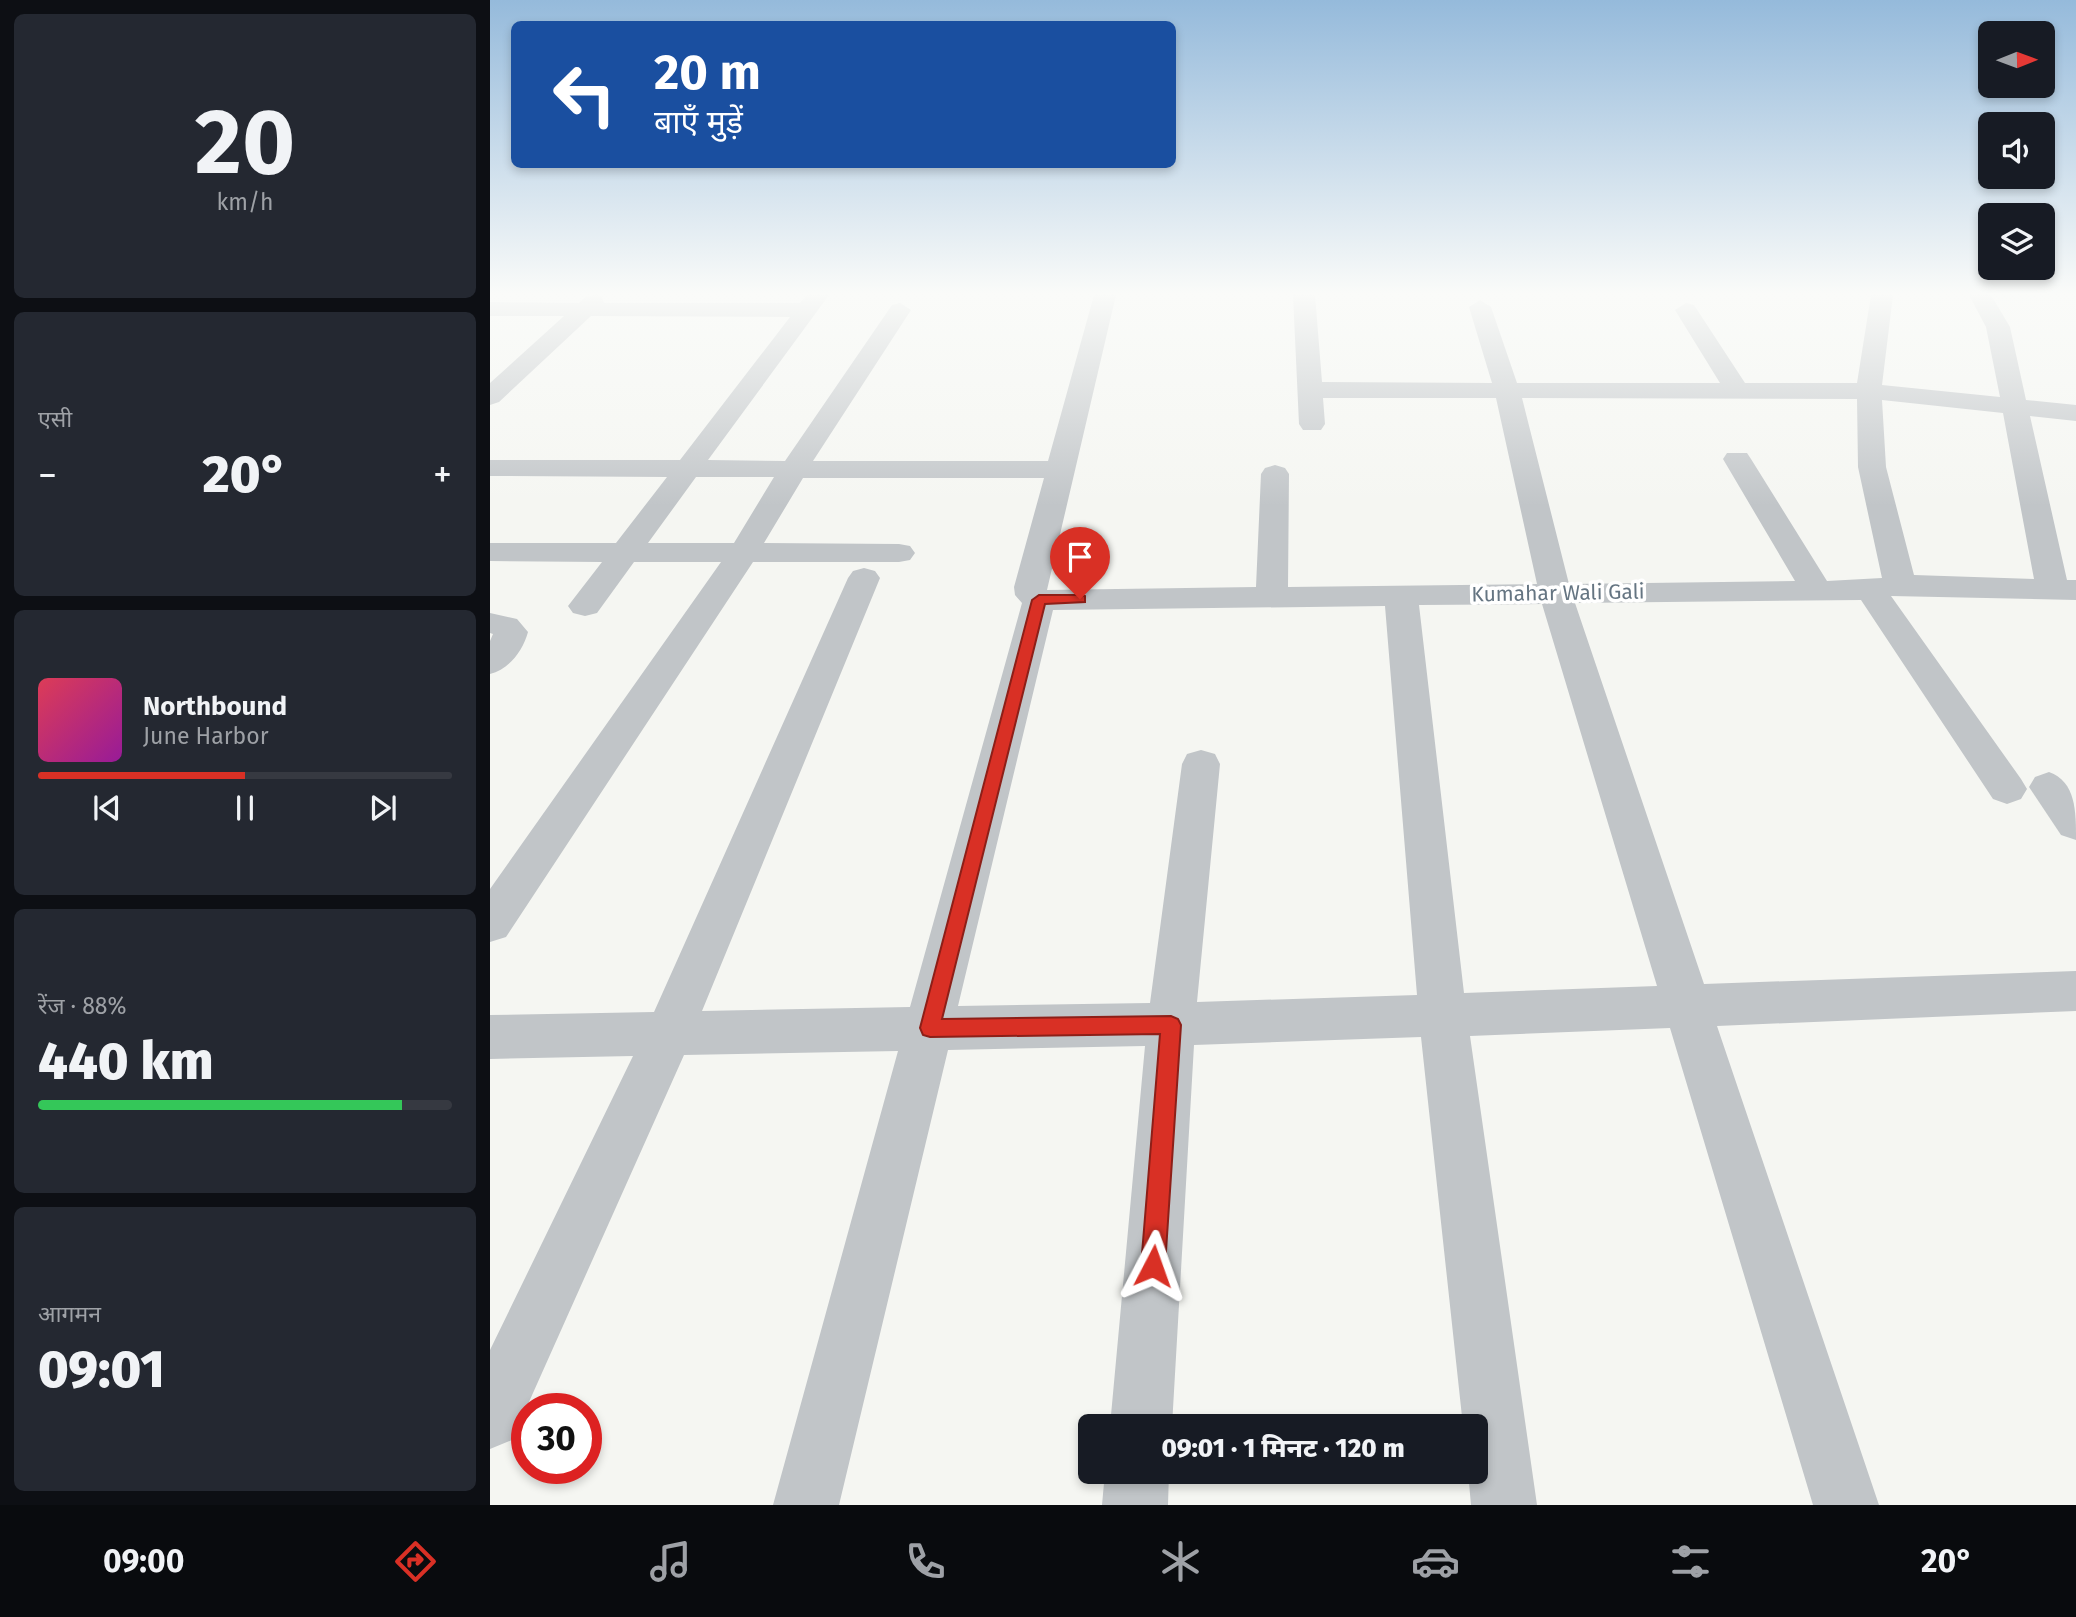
<!DOCTYPE html>
<html lang="hi">
<meta charset="utf-8">
<style>
:root{--surface:#171b24;--page:#242831;--text:#f1f3f6;--muted:#9ea1a6;--line:#363941;--accent:#d93025}
body{margin:0;font-family:"Fira Sans","Noto Sans Devanagari",sans-serif;background:var(--page);color:var(--text);height:100vh;display:flex;flex-direction:column;font-size:26px;white-space:nowrap}
*{box-sizing:border-box;margin:0}
p{font-size:23px;color:var(--muted)}
.icon{flex:none;width:38px;height:38px;fill:none;stroke:currentColor;stroke-width:2;stroke-linecap:round;stroke-linejoin:round}
.map{position:relative;flex:1;overflow:hidden}
.drawer{display:flex;flex-direction:column;gap:14px;padding:14px;background:#0d0f14;width:490px}
.drawer>*{flex:none}
.top-card{position:absolute;left:21px;top:21px;width:665px;height:147px;border-radius:10px;box-shadow:0 4px 10px #0003;background:#1a4fa0;color:#fff;overflow:hidden}
.needle{width:46px;rotate:89deg}
.fabs{position:absolute;left:1488px;top:21px;display:grid;gap:14px}
.fabs a{display:grid;place-items:center;width:77px;height:77px;border-radius:10px;background:var(--surface);box-shadow:0 4px 10px #0003;font-size:35px}
.speed{position:absolute;left:21px;top:1393px;display:flex;gap:14px;font-size:35px;font-weight:700;text-align:center}
.speed>*{display:grid;place-content:center;width:91px;height:91px;border-radius:50%;background:var(--surface);box-shadow:0 4px 10px #0003;line-height:1}
.speed .limit{border:10px solid #d22;background:#fff;color:#111}
.pin{position:absolute;display:grid;place-items:center;width:60px;height:60px;color:#fff;margin:-72px -30px;border-radius:50% 50% 50% 0;rotate:-45deg;box-shadow:0 0 7px #0007}
.pin .icon{rotate:45deg}
.me{position:absolute;width:77px;margin:-38px;rotate:4deg;stroke-linejoin:round;filter:drop-shadow(0 0 5px #0008)}
.turn{display:flex;align-items:center;gap:24px;height:147px;padding:0 28px;font-size:32px}
.turn .icon{width:91px;height:91px;stroke-width:2.5}
.turn b{display:block;font-size:49px;line-height:60px}
.big{font-size:52px;font-weight:800;line-height:1.1}
.drawer .widget{flex:1;display:flex;flex-direction:column;justify-content:center;gap:10px;min-width:0;padding:0 24px;border-radius:10px;background:var(--page)}
.drawer .dial{align-items:center;gap:0}
.dial b{font-size:91px;line-height:1}
.song{display:flex;align-items:center;gap:21px}
.cover{width:84px;height:84px;border-radius:10px;background:linear-gradient(135deg,hsl(350 70% 55%),hsl(300 70% 35%))}
.played{height:7px;border-radius:4px;background:linear-gradient(90deg,var(--accent) 50%,var(--line) 50%)}
.keys{display:flex;justify-content:space-around;direction:ltr}
.heat{display:flex;justify-content:space-between;align-items:center;font-size:38px;direction:ltr}
.charge{height:10px;border-radius:5px;background:linear-gradient(90deg,#34c759 88%,var(--line) 0)}
.trip{position:absolute;left:588px;top:1414px;width:410px;height:70px;border-radius:10px;background:var(--surface);box-shadow:0 4px 10px #0003;font-weight:800;line-height:70px;text-align:center}
.tabs{display:flex;height:112px;justify-content:space-around;align-items:center;background:#090b0e;color:var(--muted)}
.tabs .icon{width:49px;height:49px}
.tabs .on{color:var(--accent)}
.tabs b{font-size:32px;color:var(--text)}
main{display:flex;flex:1;min-height:0}
.map>svg:first-child{display:block}
</style>
<main>
<section class="drawer">
<div class="widget dial"><b>20</b><p>km/h</p></div>
<div class="widget"><p>एसी</p>
<div class="heat"><a>−</a><b class="big">20°</b><a>+</a></div>
</div>
<div class="widget">
<div class="song"><i class="cover"></i><div><b>Northbound</b><p>June Harbor</p></div></div>
<div class="played"></div>
<div class="keys"><svg class="icon" aria-label="previous" viewBox="0 0 24 24"><path d="M18 5L8 12l10 7zM5 5v14"/></svg><svg class="icon" aria-label="pause" viewBox="0 0 24 24"><path d="M8 5v14M16 5v14"/></svg><svg class="icon" aria-label="next" viewBox="0 0 24 24"><path d="M6 5l10 7-10 7zM19 5v14"/></svg></div>
</div>
<div class="widget"><p>रेंज · 88%</p><b class="big">440 km</b><div class="charge"></div></div>
<div class="widget"><p>आगमन</p><b class="big">09:01</b></div>
</section>
<div class="map">
<svg width="1586" height="1505" viewBox="0 0 1586 1505">
<rect width="100%" height="100%" fill="#f5f6f2"/>
<g fill="none" stroke-linecap="round" stroke-linejoin="round">
<g fill="#c1c5c8" fill-rule="evenodd">
<path d="M 106,295 L 112,296 L 114,303 L 310,303 L 317,295 L 339,295 L 218,460 L 295,461 L 402,305 L 410,303 L 421,310 L 323,461 L 558,461 L 604,295 L 626,295 L 557,590 L 766,587 L 771,474 L 775,468 L 785,465 L 795,468 L 799,474 L 798,587 L 1047,584 L 1006,398 L 833,398 L 835,424 L 831,430 L 813,430 L 809,424 L 803,295 L 825,295 L 832,382 L 1002,383 L 979,307 L 990,300 L 1001,307 L 1027,383 L 1230,383 L 1185,310 L 1196,303 L 1204,305 L 1255,383 L 1367,383 L 1381,295 L 1403,295 L 1392,385 L 1510,397 L 1496,327 L 1479,295 L 1501,295 L 1520,327 L 1536,400 L 1586,405 L 1586,421 L 1540,416 L 1577,580 L 1586,580 L 1586,600 L 1401,596 L 1531,779 L 1537,789 L 1531,799 L 1517,804 L 1503,799 L 1371,600 L 1085,603 L 1214,984 L 1586,971 L 1586,1011 L 1227,1026 L 1389,1505 L 1323,1505 L 1180,1028 L 980,1036 L 1047,1505 L 981,1505 L 978,1472 L 985,1472 L 985,1426 L 973,1426 L 931,1037 L 704,1045 L 682,1426 L 620,1426 L 655,1046 L 458,1050 L 349,1505 L 283,1505 L 408,1051 L 194,1055 L 22,1440 L 0,1449 L 0,1350 L 143,1056 L 0,1059 L 0,1015 L 164,1012 L 358,578 L 363,571 L 374,568 L 385,571 L 390,578 L 212,1011 L 420,1007 L 532,603 L 525,595 L 524,587 L 554,478 L 313,478 L 274,543 L 409,544 L 420,546 L 425,553 L 420,560 L 409,562 L 263,562 L 16,937 L 0,942 L 0,889 L 231,562 L 144,562 L 107,613 L 95,616 L 83,613 L 78,606 L 112,562 L 0,561 L 0,543 L 126,543 L 177,477 L 0,476 L 0,460 L 190,460 L 300,317 L 101,316 L 9,402 L 0,405 L 0,383 L 74,316 L 0,316 L 0,302 L 89,303 L 96,296 ZM 1032,398 L 1367,399 L 1368,467 L 1392,578 L 1337,581 L 1261,459 L 1257,453 L 1237,453 L 1233,459 L 1305,581 L 1079,584 ZM 1392,400 L 1513,413 L 1544,579 L 1424,575 L 1396,467 ZM 206,477 L 284,477 L 244,543 L 158,543 ZM 1052,604 L 1167,986 L 974,993 L 929,605 ZM 895,606 L 927,995 L 707,1002 L 730,764 L 725,754 L 711,750 L 697,754 L 692,764 L 660,1003 L 468,1006 L 563,610 Z"/>
<path d="M 0,613 L 27,619 L 38,632 C 33,651 19,669 0,674 L 0,641 L 3,634 L 0,633 Z"/>
<path d="M 1559,772 C 1586,782 1586,811 1586,840 L 1571,835 L 1539,787 L 1545,777 Z"/>
<polygon points="615,1472 679,1472 678,1505 612,1505"/>
</g>
</g>
<linearGradient id="sky" x2="0" y2="1"><stop stop-color="#95badb"/><stop offset="0.58" stop-color="#fafbf9"/><stop offset="1" stop-color="#fafbf9" stop-opacity="0"/></linearGradient>
<rect width="1586" height="506" fill="url(#sky)"/>
<polygon fill="#d93025" stroke="#8d1f18" stroke-width="2" points="590,595 595,596 595,602 555,604 452,1019 681,1016 688,1019 691,1025 675,1266 671,1274 663,1277 654,1274 651,1266 670,1034 440,1037 433,1035 430,1028 542,600 549,595"/>
<g text-anchor="middle" dominant-baseline="central" stroke-width="7" stroke-linejoin="round" paint-order="stroke">
<g font-size="21" fill="#657582" stroke="#fff">
<text transform="translate(1068 593) rotate(-1)">Kumahar Wali Gali</text>
</g>
</g>
</svg>
<div class="fabs">
<a><svg class="needle" viewBox="-14 -14 28 28"><path d="M0-13l5 13h-10z" fill="#e53935"/><path d="M0 13l5-13h-10z" fill="#9ea1a6"/></svg></a>
<a><svg class="icon" aria-label="sound" viewBox="0 0 24 24"><path d="M4 9h4l5-4v14l-5-4H4zM17 9q2 3 0 6"/></svg></a>
<a><svg class="icon" aria-label="layers" viewBox="0 0 24 24"><path d="M12 4l9 5-9 5-9-5zM3 14l9 5 9-5"/></svg></a>
</div>
<div class="speed"><div class="limit">30</div></div>
<div class="pin" style="left:590px;top:599px;background:#d93025"><svg class="icon" aria-label="arrive" viewBox="0 0 24 24"><path d="M6 21V4h12l-3 4 3 4H6"/></svg></div>
<svg class="me" style="left:663px;top:1266px" viewBox="-20 -20 40 40"><path d="M0-17L14 15 0 8-14 15z" fill="#d93025" stroke="#fff" stroke-width="4"/></svg>
<div class="trip">09:01 · 1 मिनट · 120 m</div>
<div class="top-card">
<div class="turn"><svg class="icon" aria-label="left" viewBox="0 0 24 24"><path d="M17 20v-9H6M10 6l-5 5 5 5"/></svg><div><b>20 m</b>बाएँ मुड़ें</div></div>
</div>
</div>
</main>
<nav class="tabs">
<b>09:00</b>
<svg class="icon on" aria-label="directions" viewBox="0 0 24 24"><path d="M12 3l9 9-9 9-9-9zM9 14v-3h6M13 9l2 2-2 2"/></svg>
<svg class="icon" aria-label="music" viewBox="0 0 24 24"><path d="M9 18V5l10-2v13"/><circle cx="6" cy="18" r="3"/><circle cx="16" cy="16" r="3"/></svg>
<svg class="icon" aria-label="phone" viewBox="0 0 24 24"><path d="M5 4h4l2 5-3 2q2 4 5 5l2-3 5 2v4C11 20 4 13 5 4z"/></svg>
<svg class="icon" aria-label="climate" viewBox="0 0 24 24"><path d="M12 3v18M4 7l16 10M4 17L20 7"/></svg>
<svg class="icon" aria-label="car" viewBox="0 0 24 24"><path d="M5 17H2v-5l4-1 3-4h7l3 4 3 1v5h-3M9 17h6M6 11h13"/><circle cx="7" cy="17" r="2"/><circle cx="17" cy="17" r="2"/></svg>
<svg class="icon" aria-label="filters" viewBox="0 0 24 24"><path d="M4 7h16M4 17h16"/><circle cx="9" cy="7" r="2"/><circle cx="15" cy="17" r="2"/></svg>
<b>20°</b>
</nav>
